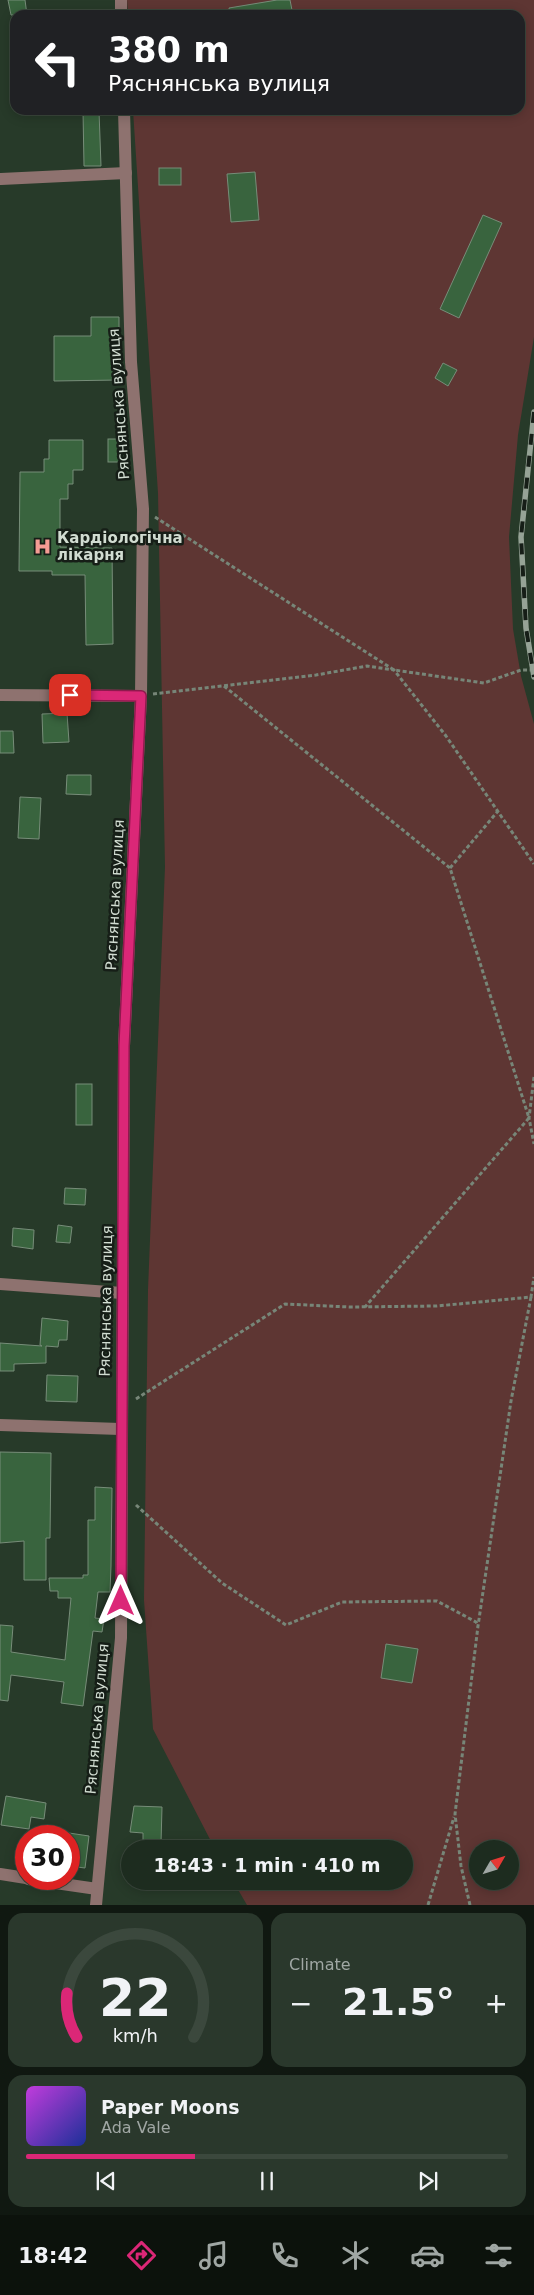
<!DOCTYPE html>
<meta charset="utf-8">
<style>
:root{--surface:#1d2c1f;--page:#2a382c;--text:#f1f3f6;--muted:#a0a7a4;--line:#3b483d;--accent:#db2777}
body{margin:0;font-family:"DejaVu Sans",sans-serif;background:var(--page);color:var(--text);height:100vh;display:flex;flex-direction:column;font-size:19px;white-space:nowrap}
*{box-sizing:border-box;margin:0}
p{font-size:16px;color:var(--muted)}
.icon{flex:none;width:28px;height:28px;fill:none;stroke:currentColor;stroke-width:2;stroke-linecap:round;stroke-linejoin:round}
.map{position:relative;height:1905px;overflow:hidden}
.sheet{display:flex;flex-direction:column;gap:8px;padding:8px;background:#101811;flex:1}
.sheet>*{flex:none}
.guide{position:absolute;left:10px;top:10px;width:515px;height:105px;border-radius:15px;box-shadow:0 2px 12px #0003,0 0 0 1px var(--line);background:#202124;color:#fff;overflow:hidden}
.needle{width:32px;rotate:51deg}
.buttons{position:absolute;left:469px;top:1840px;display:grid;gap:10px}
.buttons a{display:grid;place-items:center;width:50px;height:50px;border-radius:50%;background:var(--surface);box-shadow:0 2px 12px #0003,0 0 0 1px var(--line);font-size:25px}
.speed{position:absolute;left:15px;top:1825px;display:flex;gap:10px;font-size:25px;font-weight:700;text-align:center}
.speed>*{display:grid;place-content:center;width:65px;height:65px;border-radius:50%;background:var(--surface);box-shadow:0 2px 12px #0003,0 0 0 1px var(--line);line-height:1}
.speed .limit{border:8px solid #d22;background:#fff;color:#111}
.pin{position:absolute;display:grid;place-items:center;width:42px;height:42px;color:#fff;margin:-21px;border-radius:10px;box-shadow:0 2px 8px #0006}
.me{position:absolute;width:55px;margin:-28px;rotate:0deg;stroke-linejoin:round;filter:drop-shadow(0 0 4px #0008)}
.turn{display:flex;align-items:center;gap:18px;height:105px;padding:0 15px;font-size:22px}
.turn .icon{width:65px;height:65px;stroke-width:2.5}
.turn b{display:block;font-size:35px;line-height:42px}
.big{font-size:38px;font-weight:600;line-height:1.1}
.sheet .card{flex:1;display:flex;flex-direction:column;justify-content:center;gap:8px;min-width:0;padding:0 18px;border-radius:15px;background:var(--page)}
.sheet .dial{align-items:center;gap:0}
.dial svg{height:130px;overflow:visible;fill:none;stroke:var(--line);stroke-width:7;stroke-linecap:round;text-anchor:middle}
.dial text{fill:var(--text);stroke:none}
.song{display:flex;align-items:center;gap:15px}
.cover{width:60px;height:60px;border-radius:8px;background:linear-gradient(135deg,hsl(290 70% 55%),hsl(230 70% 35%))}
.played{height:5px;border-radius:2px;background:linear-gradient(90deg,var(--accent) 35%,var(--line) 35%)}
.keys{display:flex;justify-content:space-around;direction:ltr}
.heat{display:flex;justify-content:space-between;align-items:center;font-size:28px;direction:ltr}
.sheet .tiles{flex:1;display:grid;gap:8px;grid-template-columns:1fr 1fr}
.card:last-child{grid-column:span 2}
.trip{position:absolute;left:121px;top:1840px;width:292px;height:50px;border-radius:25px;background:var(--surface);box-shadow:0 2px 12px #0003,0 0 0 1px var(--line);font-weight:600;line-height:50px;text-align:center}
.tab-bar{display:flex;height:80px;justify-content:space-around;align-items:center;background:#0c120c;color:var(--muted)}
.tab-bar .icon{width:35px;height:35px}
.tab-bar .current{color:var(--accent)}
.tab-bar b{font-size:22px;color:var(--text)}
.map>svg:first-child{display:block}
</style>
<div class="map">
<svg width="534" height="1905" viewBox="0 0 534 1905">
<rect width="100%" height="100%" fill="#273a29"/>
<path fill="#5e3633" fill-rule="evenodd" d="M 127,0 L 534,0 L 534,337 L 518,435 L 509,537 L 513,629 L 521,676 L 534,724 L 534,1905 L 247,1905 L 233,1881 L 405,1881 L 405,1849 L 215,1849 L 153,1729 L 144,1600 L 148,1290 L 165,867 L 158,493 L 133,110 L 520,110 L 520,15 L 128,15 ZM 478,1849 L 510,1849 L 510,1881 L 478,1881 Z"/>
<g fill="#39643e" stroke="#778d79">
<polygon points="8,0 25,0 27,15 11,15"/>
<polygon points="277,0 290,0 293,15 230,15 229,8"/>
<polygon points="83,111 99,111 101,166 84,166"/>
<rect x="159" y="168" width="22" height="17"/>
<polygon points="255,172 259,220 231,222 227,174"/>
<polygon points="483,215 502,223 459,318 440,309"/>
<polygon points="91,317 119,317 119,380 54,381 54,336 91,336"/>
<polygon points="443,363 457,370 448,386 435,378"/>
<rect x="108" y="439" width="14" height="23"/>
<polygon points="49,440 83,440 83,470 73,470 73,484 68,484 68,499 60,499 60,547 112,548 113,644 86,645 85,575 52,575 52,571 19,571 20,472 44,472 44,459 49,459"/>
<polygon points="67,713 69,742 43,743 42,714"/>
<polygon points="0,731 13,731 14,753 0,753"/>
<polygon points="67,775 91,775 91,795 66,794"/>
<polygon points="20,797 41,798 39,839 18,838"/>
<rect x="76" y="1084" width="16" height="41"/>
<polygon points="65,1188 86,1189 85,1205 64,1204"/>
<polygon points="58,1225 72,1227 70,1243 56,1242"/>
<polygon points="13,1228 34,1230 33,1249 12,1246"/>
<polygon points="42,1318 68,1321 67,1340 59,1340 58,1347 46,1346 46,1363 14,1364 14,1371 0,1371 0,1343 42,1346 40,1345"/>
<polygon points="47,1375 78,1376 77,1402 46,1401"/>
<polygon points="0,1452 51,1453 50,1538 46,1538 46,1580 24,1580 24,1541 0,1543"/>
<polygon points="95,1487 112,1488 111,1566 110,1592 98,1592 95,1618 104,1619 102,1632 93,1631 83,1706 61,1703 64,1682 11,1675 8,1701 0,1700 0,1625 13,1626 11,1652 65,1660 71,1598 58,1598 58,1591 50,1591 49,1578 83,1578 83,1575 88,1575 88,1520 95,1520"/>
<polygon points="386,1644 418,1649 412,1683 381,1678"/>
<polygon points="6,1796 46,1803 44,1819 31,1817 29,1829 1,1825"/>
<polygon points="134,1806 162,1807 161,1843 143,1843 143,1833 130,1832"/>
<polygon points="69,1833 89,1836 85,1868 69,1866"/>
</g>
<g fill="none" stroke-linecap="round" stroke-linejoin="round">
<g stroke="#778678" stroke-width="3" stroke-dasharray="4 2.5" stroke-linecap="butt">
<polyline points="155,517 394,670 484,683 521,670 534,670"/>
<polyline points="224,686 450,868 529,1118 365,1307"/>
<polyline points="153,694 316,675 367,666 394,670 446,736 534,864"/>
<polyline points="450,868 498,811"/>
<polyline points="534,1077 529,1118 534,1144"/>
<polyline points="136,1399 285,1304 349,1307 437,1306 531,1297 534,1277"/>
<polyline points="136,1505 222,1583 286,1625 342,1602 437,1601 476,1622 478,1626"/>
<polyline points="428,1905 454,1817"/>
<polyline points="470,1905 461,1866 455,1814 478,1626 511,1401 531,1297"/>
</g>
<g stroke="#8e726f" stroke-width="12">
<polyline points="121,0 121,15"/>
<polyline points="1,179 126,173"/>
<polyline points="0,695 141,696"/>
<polyline points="0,1284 122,1293"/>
<polyline points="0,1425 120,1429"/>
<polyline points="0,1874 26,1878"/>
<polyline points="28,1879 97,1889"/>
<polyline points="96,1905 121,1638 124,1046 141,696 143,509 131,362 124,110"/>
</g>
<defs>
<polyline id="rail" points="534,412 521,537 526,628 534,677"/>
</defs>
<use href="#rail" stroke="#96a396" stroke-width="5.5"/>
<use href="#rail" stroke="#161e17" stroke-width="4" stroke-dasharray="11" stroke-linecap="butt"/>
</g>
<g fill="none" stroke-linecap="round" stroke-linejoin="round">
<defs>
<polyline id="route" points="70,695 141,696 124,1046 121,1601"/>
</defs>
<use href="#route" stroke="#8e194d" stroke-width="12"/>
<use href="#route" stroke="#db2777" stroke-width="9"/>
</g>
<defs>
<symbol id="hospital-bare" viewBox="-9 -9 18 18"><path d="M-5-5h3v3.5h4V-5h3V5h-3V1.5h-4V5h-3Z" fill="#f59c94" stroke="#161e17" stroke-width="2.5" paint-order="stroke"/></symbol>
</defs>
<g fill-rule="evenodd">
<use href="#hospital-bare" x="30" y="534" width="25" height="25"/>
</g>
<g text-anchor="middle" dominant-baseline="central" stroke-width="5" stroke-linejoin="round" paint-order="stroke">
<g font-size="15" fill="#d1dcd1" stroke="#161e17">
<text transform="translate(119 404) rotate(-94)">Ряснянська вулиця</text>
<text transform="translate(115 895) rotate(-87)">Ряснянська вулиця</text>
<text transform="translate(106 1301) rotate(-89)">Ряснянська вулиця</text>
<text transform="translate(97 1719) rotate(-85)">Ряснянська вулиця</text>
</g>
<g font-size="15" font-weight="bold" fill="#d1dcd1" stroke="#161e17" text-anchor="start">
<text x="57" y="538">Кардіологічна<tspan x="57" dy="17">лікарня</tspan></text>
</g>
</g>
</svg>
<div class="buttons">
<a><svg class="needle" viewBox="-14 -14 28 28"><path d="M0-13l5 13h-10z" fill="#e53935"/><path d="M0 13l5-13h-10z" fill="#a0a7a4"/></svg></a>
</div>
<div class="speed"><div class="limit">30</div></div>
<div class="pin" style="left:70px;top:695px;background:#d93025"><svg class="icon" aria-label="arrive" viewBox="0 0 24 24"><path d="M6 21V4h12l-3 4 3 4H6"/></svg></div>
<svg class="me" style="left:121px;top:1601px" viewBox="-20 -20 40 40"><path d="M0-17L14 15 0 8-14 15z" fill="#db2777" stroke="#fff" stroke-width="4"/></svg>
<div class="trip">18:43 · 1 min · 410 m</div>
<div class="guide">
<div class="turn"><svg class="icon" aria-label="left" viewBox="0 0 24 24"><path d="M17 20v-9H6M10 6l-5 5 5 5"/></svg><div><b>380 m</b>Ряснянська вулиця</div></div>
</div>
</div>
<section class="sheet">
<div class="tiles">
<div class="card dial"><svg viewBox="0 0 100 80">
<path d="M14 69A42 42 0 1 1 86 69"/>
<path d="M14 69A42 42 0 0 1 8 42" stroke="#db2777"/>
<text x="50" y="56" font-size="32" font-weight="700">22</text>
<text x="50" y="72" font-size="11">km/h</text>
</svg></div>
<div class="card"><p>Climate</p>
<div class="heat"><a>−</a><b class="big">21.5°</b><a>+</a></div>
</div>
<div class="card">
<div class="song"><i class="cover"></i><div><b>Paper Moons</b><p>Ada Vale</p></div></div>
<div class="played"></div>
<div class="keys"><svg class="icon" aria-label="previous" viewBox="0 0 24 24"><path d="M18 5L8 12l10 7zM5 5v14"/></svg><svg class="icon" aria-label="pause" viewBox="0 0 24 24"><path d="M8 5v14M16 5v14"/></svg><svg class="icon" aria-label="next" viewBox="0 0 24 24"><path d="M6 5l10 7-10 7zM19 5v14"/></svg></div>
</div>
</div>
</section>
<nav class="tab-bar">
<b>18:42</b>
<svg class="icon current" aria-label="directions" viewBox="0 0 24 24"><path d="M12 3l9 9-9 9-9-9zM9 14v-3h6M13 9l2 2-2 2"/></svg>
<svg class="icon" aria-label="music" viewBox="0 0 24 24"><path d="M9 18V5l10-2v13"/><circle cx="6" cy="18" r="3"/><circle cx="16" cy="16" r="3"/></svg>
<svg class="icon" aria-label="phone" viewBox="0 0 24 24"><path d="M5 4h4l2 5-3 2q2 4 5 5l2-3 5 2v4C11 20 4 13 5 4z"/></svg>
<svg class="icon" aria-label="climate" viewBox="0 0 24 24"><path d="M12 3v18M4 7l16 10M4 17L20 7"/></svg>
<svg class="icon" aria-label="car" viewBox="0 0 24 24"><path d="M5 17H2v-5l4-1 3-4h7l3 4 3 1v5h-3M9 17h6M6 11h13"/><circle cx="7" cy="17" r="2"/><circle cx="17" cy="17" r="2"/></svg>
<svg class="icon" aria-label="filters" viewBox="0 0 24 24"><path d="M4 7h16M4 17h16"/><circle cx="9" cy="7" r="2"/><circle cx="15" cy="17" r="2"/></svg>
</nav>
